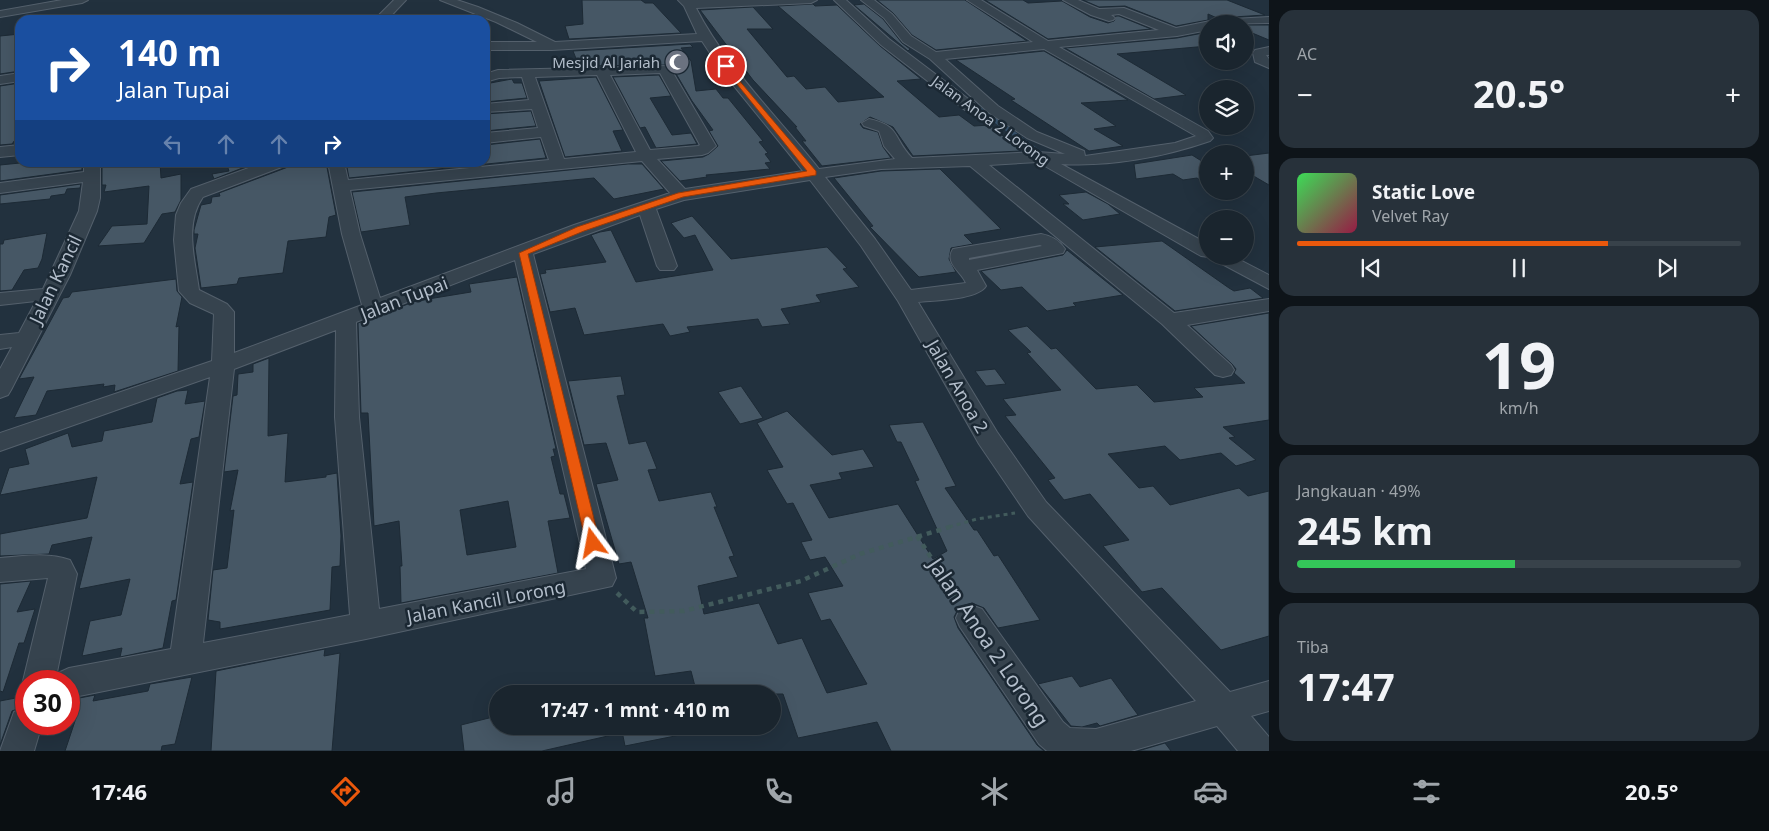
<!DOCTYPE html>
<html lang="id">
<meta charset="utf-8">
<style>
:root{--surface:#1a252e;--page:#27313a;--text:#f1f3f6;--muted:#9fa5aa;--line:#38424a;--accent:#ea580c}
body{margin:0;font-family:"Noto Sans",sans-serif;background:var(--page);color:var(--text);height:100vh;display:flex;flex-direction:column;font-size:19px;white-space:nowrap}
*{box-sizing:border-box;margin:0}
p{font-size:16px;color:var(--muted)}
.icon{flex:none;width:28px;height:28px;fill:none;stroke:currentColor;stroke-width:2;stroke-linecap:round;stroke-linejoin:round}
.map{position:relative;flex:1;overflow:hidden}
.panel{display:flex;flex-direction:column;gap:10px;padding:10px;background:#0e1419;width:500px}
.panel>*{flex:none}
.top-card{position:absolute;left:15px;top:15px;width:475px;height:152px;border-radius:15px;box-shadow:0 5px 20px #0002,0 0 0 1px var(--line);background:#1a4fa0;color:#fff;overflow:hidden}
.fabs{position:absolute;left:1199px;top:15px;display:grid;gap:10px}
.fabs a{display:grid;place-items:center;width:55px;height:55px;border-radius:50%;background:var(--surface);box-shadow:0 5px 20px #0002,0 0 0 1px var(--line);font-size:25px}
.speed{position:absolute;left:15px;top:670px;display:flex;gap:10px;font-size:25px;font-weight:700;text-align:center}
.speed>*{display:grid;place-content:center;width:65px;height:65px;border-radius:50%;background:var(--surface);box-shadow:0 5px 20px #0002,0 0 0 1px var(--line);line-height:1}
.speed .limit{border:8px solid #d22;background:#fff;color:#111}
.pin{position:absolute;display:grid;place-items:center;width:42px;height:42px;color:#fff;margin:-21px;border:2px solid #fff;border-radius:50%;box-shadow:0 1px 5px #0007}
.me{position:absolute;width:55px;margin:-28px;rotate:347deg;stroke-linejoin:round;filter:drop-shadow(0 0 4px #0008)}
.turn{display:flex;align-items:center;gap:18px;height:105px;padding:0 20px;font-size:22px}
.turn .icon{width:65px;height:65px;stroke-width:2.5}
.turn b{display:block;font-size:35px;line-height:42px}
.lanes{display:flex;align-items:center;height:48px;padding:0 20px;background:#0003;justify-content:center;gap:25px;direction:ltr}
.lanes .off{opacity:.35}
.big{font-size:38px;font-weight:700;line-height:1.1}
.panel .card{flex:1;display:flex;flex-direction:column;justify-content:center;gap:8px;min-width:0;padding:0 18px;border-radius:15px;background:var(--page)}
.panel .dial{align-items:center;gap:0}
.dial b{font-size:65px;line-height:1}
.song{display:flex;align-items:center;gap:15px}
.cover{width:60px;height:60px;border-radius:8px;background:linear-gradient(135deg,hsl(130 70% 55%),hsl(340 70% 35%))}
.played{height:5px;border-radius:2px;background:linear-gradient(90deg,var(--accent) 70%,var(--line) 70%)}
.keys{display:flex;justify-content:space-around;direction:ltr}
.heat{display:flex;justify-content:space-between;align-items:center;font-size:28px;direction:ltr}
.charge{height:8px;border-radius:4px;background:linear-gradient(90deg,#34c759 49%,var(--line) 0)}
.trip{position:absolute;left:489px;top:685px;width:292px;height:50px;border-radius:25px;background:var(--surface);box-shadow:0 5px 20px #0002,0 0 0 1px var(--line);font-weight:700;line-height:50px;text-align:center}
.tabs{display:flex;height:80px;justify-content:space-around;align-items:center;background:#0a0f12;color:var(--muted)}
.tabs .icon{width:35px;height:35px}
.tabs .selected{color:var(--accent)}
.tabs b{font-size:22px;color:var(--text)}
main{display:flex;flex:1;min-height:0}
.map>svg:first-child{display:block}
</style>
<main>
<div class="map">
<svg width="1269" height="751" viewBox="0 0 1269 751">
<rect width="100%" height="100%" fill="#22313e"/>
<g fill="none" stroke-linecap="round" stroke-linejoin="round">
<polyline stroke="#354f67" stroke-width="4.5" points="971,103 1046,157"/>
</g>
<g fill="#465765" stroke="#1d2a35" fill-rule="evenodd">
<polygon points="582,0 641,0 645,3 653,3 681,33 569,39 565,26 583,24"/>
<polygon points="877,0 965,0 1027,41 936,50 912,35 893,13"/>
<polygon points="985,0 1023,0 1028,3 1062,1 1090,17 1108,23 1114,21 1116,16 1119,16 1151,29 1048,39"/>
<polygon points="1083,0 1227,0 1265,15 1217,18 1208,14 1208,20 1176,26 1125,6 1099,7"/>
<polygon points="813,4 815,6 837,5 880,46 921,79 897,81 939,117 959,115 974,126 990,125 1021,151 913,156 893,127 870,117 860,124 863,128 878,132 883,147 891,158 822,166 802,141 806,141 795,127 797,127 753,80 700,10 753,7 773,29 747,29 787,77 794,76 806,89 825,87 838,102 884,97 778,6"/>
<polygon points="864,4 883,19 902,43 910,49 908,51 854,5"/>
<polygon points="1245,25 1269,25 1269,40 1245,30"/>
<polygon points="1208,32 1208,46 1117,54 1186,95 1154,99 1065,48 1177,38"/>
<polygon points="20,34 20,71 0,74 0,36"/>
<polygon points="690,44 693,47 681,48 691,61 696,91 716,89 723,98 728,98 763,141 759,142 768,153 765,154 771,162 765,163 770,169 706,175 707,177 680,181 661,161 703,157 709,154 718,146 709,131 713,130 692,101 671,65 579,66 573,51"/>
<polygon points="1044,51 1128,100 1081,103 1116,126 1094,129 1123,146 1089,151 1011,100 1015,99 956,60"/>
<polygon points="659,75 671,96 650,98 672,135 691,133 697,144 656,148 645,127 640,128 613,77"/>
<polygon points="596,77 623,130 613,131 622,151 565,157 539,81"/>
<polygon points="512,79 514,83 522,83 527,98 485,102 485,84"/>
<polygon points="20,83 20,133 12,144 0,145 0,86"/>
<polygon points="531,111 536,126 485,131 485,114"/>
<polygon points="540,139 546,158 349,178 346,162 375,162 375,166 420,162 485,162 485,145"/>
<polygon points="1269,153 1269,185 1245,171 1245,156"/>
<polygon points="1192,155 1208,165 1208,185 1197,178 1183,180 1173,174 1136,179 1134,164"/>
<polygon points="30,162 80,162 77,167 82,166 82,170 0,181 0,165"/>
<polygon points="116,162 160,162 161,178 181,174 181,200 175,212 162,214 144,243 98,246 112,226 147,224 149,186 104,192 106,185 102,185 102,164"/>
<polygon points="226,162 258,162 214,179 212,174 229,171"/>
<polygon points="291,162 326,162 336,215 329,217 326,237 288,241 283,273 239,278 237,284 201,288 195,248 198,234 194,234 194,230 201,205 211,203 212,197 220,196 219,193 288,167"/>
<polygon points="628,164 642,164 664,189 614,199 594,178 436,193 405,197 410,225 361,232 352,192"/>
<polygon points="940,169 1001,229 964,235 973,244 951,248 949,259 956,272 919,277 870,227 873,226 834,178 881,171"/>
<polygon points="81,184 80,188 67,189 65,194 51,196 50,199 0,204 0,195"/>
<polygon points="1086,192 1108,204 1120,214 1083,220 1063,204 1069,204 1059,195"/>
<polygon points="692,216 731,259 827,247 847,268 843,269 859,287 816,295 821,302 781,309 790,324 762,327 758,319 687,327 690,332 670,336 663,324 584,335 575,308 550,312 540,274 546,273 545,270 606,262 591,235 600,232 611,230 636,282 713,270 695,235 684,238 671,223"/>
<polygon points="47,233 42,259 38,268 24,270 12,290 0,291 0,244 3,244 4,240"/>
<polygon points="1162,241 1229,288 1234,291 1250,288 1263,298 1175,311 1095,247"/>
<polygon points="1067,250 1123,295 1073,303 1076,306 1047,311 1022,287 1001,290 981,271 1063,255"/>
<path d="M 517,277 L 556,449 L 553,449 L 555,456 L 551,457 L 560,494 L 564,494 L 570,518 L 548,521 L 558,573 L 401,603 L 400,566 L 402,566 L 399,521 L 374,526 L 368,413 L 361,413 L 358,323 L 416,301 L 471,292 L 469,284 ZM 508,501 L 516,547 L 467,555 L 460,510 Z"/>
<polygon points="176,279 177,291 182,297 176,327 179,326 178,371 114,392 115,385 103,387 104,384 47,391 36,415 14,418 34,377 19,379 63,298 69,297 72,292"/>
<polygon points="1269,313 1269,420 1223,427 1235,437 1229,438 1256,460 1236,466 1221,453 1180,460 1165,446 1108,454 1139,488 1153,486 1170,505 1239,488 1248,496 1269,491 1269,636 1221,650 1162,588 1142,592 1103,546 1129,540 1090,494 1064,500 1048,480 1055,478 1005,416 1016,415 1003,399 1061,390 1027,353 1031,352 1008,330 1027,326 1051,349 1056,348 1096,389 1137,385 1154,402 1203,397 1194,388 1245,383 1234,373 1236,369 1232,364 1191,326"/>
<polygon points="269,358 268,436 288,433 285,482 326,477 326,475 337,473 341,536 340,566 332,567 330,610 220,629 220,622 208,620 213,570 227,568 234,510 230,511 238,470 224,472 233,396 237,395 238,374 253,372 253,364"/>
<polygon points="995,369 1006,384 986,386 975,371"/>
<polygon points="621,376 625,395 617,396 629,444 646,441 657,469 648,470 659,501 711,492 717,507 714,507 734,556 729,557 738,577 698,586 704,614 759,603 778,644 802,638 827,693 867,684 830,619 821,621 808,593 843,586 825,557 810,560 801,542 812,540 793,503 787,504 767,470 783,467 757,423 787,411 832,455 863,449 874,467 839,473 842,479 810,485 829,518 898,504 933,559 947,551 915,481 919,480 901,442 897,442 889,425 923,422 956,486 945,488 974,530 977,530 994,556 998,555 1040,620 998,628 984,608 972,603 959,607 954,617 958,628 1037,745 1044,751 891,751 877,722 798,738 783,694 697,694 691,671 655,676 644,618 648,618 631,562 619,564 596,484 618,480 606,443 584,445 568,381"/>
<polygon points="741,386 763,418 740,424 718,392"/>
<polygon points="188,390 185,404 205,401 199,437 191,439 180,484 193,482 176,600 172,601 163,648 120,657 122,648 82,656 90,621 121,615 130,579 79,589 92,537 52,545 49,554 0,556 0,534 87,518 97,477 0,495 9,468 29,464 25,449 68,433 72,447 102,441 104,431 152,422 157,398 177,391"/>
<polygon points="31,581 17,612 35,609 24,643 19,643 3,692 0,691 0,584"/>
<polygon points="325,649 324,656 340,653 332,751 211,751 216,671"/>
<polygon points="1072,676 1080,687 1111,678 1138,715 1100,726 1097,723 1082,727 1071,726 1038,684"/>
<polygon points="192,677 175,744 162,746 161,751 65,751 78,712 69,713 69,700 95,695 93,701 148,691 150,684"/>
<polygon points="21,697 17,709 12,711 0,745 0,701"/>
<polygon points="493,717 494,726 620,726 621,733 542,751 464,751 461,725"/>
<polygon points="621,726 684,726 685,734 625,746"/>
<polygon points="1165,743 1171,751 1138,751"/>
</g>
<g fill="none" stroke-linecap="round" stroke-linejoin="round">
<defs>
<g id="minor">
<polygon points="62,0 88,0 82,3 0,17 0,11"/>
<polygon points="394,0 406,0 387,20 374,20"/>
<path d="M 440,0 L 457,0 L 478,7 L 517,23 L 555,42 L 697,34 L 684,6 L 678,0 L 817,0 L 811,3 L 696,8 C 727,68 777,116 819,169 L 895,159 L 884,146 L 879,131 L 864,126 L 862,123 L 869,119 C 901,126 892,137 912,158 L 1038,152 L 1065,154 L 1027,138 L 988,112 L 930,59 L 903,42 L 884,18 L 861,0 L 874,0 L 892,14 L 911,36 L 936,52 L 1033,42 L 967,0 L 981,0 L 1048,41 L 1159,30 L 1119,14 L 1111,15 L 1115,18 L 1113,20 L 1109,21 L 1091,15 L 1063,0 L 1078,0 L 1099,9 L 1124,8 L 1176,28 L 1215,20 L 1269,17 L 1269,23 L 1208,24 L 1208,30 L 1177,36 L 1059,47 L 1208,131 L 1213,138 L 1210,141 C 1164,157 1110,167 1061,164 L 1208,244 L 1208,256 L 1232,256 L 1269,275 L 1269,289 L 1209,257 L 1201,256 L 1038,162 L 989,165 L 1174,313 L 1269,299 L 1269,311 L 1187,325 L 1231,365 L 1234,370 L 1231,375 L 1223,377 L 1215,375 L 1162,324 L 970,166 L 881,169 L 825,177 L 875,239 L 911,290 L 966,283 C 961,271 944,263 953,249 L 1041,234 C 1052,236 1059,240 1065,249 L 1063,253 L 977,270 L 986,286 C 977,300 935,300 918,302 L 997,432 L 1046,502 L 1230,692 L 1269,681 L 1269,711 L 1251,716 L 1269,737 L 1269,751 L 1238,751 L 1217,726 L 1131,751 L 1047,751 L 1039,744 L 960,627 L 956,618 L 960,609 L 971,605 L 982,609 L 1063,722 L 1070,728 L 1096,729 L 1196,701 L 1028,516 L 979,444 L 898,301 L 861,246 L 810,180 L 684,200 L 656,209 L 677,266 L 674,270 L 660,270 L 657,266 L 640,215 L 533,254 L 616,578 L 612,586 L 366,639 L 69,698 L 69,681 L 26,681 L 26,688 L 23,681 L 48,578 L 0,582 L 0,558 C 24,556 47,552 70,560 L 77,574 L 56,677 L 58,673 L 69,668 L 171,649 L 210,377 L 0,451 L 0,433 L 212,361 L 214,314 L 190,303 L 179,291 L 174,240 L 176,215 L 181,203 L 191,189 L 265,162 L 289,162 L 287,165 L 203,197 C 184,224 195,260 199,290 L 227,304 L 234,312 L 234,353 L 362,305 L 342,234 L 328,162 L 344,162 L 348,180 L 549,160 L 541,137 L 485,143 L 485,133 L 538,128 L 532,109 L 485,112 L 485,104 L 529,100 L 522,77 L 499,78 L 485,82 L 485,74 L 498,70 L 669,66 L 716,146 L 708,153 L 702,155 L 657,159 L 685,189 L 803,171 L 721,70 L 702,41 L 552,50 L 485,50 L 485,42 L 537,42 L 496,22 ZM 1044,49 L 1196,136 L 1175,143 L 1085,156 L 1084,151 L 1037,132 L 998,106 L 945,59 ZM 660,73 L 700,145 L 698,146 L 650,150 L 610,75 ZM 597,75 L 636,152 L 564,159 L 535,77 ZM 642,161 L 670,193 L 574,225 L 380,298 L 360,234 L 350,190 ZM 1040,245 L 1042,246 L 969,260 L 969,258 ZM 515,260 L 586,569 L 379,609 L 359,417 L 356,322 ZM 336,330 L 335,417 L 350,615 L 203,643 L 234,369 Z"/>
<polygon points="834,0 846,0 889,39 975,104 977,107 975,110 965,110 881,45"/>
<polygon points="1269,47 1269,55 1266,55 1269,59 1269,68 1255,62 1253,53 1255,50"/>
<polygon points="20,73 20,81 0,84 0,76"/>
<polygon points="20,145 20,155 0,157 0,147"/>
<polygon points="84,162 100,162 100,198 97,211 70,275 11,390 8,395 0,398 0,369 12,347 0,349 0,335 19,333 36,301 0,305 0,293 43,289 79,211 83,182 0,193 0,183 84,172"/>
<polygon points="26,707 26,724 42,724 34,751 0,751 14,712"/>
</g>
</defs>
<use href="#minor" stroke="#54606c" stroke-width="2"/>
<polyline stroke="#425b5c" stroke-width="3" stroke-dasharray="4 4" stroke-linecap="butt" points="949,527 977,519 1015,513"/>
<g stroke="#425b5c" stroke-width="4.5" stroke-dasharray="5 5" stroke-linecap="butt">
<polyline points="917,536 959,600"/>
<polyline points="617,593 637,612 684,611 801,581 860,554 953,526"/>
</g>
<use href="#minor" fill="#36434e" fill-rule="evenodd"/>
</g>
<polygon fill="#ea580c" stroke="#983908" points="726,65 816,171 816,175 683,197 584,231 528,254 600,543 598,547 588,547 586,543 519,253 577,227 678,193 807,171 724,68"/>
<defs>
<symbol id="mosque-disc" viewBox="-11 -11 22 22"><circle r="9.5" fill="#6b7280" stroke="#1b2833"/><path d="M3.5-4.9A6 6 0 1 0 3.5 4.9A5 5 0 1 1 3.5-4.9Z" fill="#fff"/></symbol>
</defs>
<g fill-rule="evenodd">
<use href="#mosque-disc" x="663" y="48" width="28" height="28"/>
</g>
<g text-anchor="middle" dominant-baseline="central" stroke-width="5" stroke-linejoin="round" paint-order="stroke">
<g font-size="15" fill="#b2bdca" stroke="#1b2833" text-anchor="end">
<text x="660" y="62">Mesjid Al Jariah</text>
</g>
<g font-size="15" fill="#b2bdca" stroke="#1b2833">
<text transform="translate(991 120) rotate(36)">Jalan Anoa 2 Lorong</text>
</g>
<g font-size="18" fill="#b2bdca" stroke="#1b2833">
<text transform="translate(55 279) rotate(-64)">Jalan Kancil</text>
<text transform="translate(404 298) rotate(-21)">Jalan Tupai</text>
<text transform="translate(958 386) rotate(60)">Jalan Anoa 2</text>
<text transform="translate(486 601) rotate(-11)">Jalan Kancil Lorong</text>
</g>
<g font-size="21" fill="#b2bdca" stroke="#1b2833">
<text transform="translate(989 642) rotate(56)">Jalan Anoa 2 Lorong</text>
</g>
</g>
</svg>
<div class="fabs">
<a><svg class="icon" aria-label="sound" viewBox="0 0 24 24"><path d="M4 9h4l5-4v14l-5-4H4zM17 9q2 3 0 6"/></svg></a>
<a><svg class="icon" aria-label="layers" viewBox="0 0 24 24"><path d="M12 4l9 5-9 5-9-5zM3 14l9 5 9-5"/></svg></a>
<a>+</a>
<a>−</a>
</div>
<div class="speed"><div class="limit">30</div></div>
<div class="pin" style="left:726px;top:66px;background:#d93025"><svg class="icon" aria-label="arrive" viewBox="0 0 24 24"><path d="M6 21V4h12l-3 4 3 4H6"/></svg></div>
<svg class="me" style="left:593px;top:543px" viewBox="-20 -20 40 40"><path d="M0-17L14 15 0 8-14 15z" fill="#ea580c" stroke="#fff" stroke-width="4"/></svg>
<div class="trip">17:47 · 1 mnt · 410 m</div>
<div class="top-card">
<div class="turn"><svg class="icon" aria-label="right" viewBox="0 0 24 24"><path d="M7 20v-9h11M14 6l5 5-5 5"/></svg><div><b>140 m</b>Jalan Tupai</div></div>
<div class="lanes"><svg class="icon off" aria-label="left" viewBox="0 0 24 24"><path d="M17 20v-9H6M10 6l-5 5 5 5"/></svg><svg class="icon off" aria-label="ahead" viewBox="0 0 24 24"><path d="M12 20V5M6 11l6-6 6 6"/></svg><svg class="icon off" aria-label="ahead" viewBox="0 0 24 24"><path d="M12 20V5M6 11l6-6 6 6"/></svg><svg class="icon" aria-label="right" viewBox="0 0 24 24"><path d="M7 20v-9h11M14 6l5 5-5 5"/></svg></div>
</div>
</div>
<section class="panel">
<div class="card"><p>AC</p>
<div class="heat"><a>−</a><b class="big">20.5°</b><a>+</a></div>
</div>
<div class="card">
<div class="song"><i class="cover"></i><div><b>Static Love</b><p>Velvet Ray</p></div></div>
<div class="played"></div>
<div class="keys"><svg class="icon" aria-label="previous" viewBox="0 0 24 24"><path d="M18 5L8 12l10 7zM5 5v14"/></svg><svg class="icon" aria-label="pause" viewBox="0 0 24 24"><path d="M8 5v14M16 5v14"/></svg><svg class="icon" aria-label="next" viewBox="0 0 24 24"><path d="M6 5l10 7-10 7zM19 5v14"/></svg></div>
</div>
<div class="card dial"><b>19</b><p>km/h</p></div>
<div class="card"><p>Jangkauan · 49%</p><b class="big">245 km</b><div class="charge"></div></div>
<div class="card"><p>Tiba</p><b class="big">17:47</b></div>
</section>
</main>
<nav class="tabs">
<b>17:46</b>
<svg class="icon selected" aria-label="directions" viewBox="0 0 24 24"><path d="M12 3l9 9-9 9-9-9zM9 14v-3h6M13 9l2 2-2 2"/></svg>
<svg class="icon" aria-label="music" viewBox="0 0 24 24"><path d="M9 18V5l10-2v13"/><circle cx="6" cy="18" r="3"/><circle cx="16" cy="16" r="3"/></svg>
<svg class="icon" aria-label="phone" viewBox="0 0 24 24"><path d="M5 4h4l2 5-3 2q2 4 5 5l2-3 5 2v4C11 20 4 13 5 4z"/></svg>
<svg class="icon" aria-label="climate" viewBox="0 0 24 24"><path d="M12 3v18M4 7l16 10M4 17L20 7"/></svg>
<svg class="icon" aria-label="car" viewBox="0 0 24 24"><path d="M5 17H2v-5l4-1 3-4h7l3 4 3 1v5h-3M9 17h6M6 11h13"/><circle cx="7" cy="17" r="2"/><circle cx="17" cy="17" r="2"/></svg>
<svg class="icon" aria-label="filters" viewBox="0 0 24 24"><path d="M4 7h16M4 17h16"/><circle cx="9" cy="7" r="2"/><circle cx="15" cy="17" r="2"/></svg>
<b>20.5°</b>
</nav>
